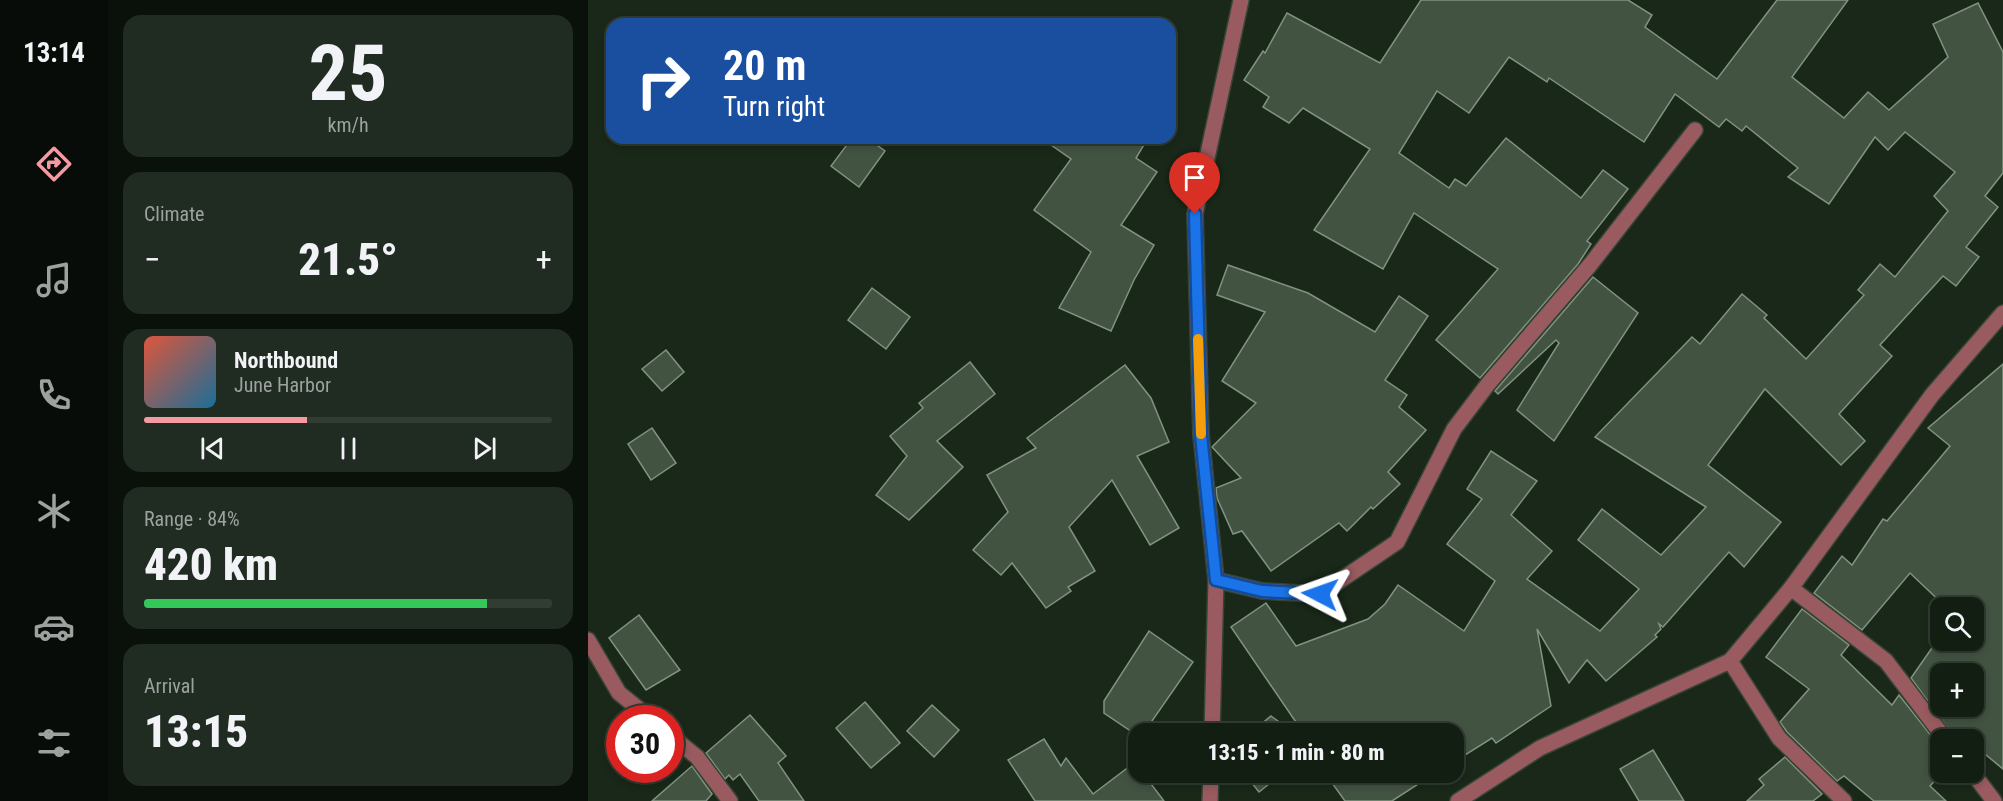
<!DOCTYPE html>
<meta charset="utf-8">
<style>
:root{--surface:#131e13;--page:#202b21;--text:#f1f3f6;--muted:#9da2a0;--line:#323c33;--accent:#f49aa0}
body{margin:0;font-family:"Roboto Condensed",sans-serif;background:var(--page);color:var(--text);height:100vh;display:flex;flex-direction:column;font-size:22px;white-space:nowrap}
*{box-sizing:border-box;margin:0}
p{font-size:20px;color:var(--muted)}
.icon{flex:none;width:33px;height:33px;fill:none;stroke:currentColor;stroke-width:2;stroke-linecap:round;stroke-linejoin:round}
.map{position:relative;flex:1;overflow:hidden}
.sheet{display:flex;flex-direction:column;gap:15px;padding:15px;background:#0a100a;width:480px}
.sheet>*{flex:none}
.banner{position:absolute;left:18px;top:18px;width:570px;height:126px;border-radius:18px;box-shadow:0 3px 9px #0003,0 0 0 2px var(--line);background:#1a4fa0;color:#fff;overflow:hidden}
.buttons{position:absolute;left:1342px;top:597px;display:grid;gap:12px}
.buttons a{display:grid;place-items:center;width:54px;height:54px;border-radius:12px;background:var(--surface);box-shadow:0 3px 9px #0003,0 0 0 2px var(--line);font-size:30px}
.speed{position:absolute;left:18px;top:705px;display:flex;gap:12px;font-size:30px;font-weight:700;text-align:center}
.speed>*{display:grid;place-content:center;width:78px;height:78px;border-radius:50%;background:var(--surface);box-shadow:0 3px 9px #0003,0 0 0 2px var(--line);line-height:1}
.speed .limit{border:9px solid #d22;background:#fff;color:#111}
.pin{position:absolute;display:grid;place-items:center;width:51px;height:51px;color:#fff;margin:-62px -26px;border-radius:50% 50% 50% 0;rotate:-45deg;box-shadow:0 0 6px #0007}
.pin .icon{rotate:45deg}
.me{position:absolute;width:66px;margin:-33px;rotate:274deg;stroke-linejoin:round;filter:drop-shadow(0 0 4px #0008)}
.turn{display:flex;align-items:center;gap:21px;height:126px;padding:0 18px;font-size:27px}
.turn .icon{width:78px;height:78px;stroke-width:2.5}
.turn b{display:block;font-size:42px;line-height:51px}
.big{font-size:45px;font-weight:800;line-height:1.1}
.sheet .card{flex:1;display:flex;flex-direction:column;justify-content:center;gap:9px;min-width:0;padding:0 21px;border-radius:18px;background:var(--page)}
.sheet .dial{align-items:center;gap:0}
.dial b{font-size:78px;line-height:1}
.song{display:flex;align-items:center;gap:18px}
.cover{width:72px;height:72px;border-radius:9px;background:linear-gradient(135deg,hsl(10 70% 55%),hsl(200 70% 35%))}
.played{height:6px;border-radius:3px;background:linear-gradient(90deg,var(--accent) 40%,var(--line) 40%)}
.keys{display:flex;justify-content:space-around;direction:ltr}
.heat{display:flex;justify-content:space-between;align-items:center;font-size:33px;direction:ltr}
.charge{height:9px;border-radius:4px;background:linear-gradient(90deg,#34c759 84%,var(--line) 0)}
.trip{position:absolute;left:540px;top:723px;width:336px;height:60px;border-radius:18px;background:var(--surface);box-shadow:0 3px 9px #0003,0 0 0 2px var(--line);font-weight:800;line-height:60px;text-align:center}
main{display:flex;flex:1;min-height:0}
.tabs{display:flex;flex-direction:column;width:108px;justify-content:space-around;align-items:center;background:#080c08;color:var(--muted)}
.tabs .icon{width:42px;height:42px}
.tabs .selected{color:var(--accent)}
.tabs b{font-size:27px;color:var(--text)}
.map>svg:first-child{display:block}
</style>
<main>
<nav class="tabs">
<b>13:14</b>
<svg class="icon selected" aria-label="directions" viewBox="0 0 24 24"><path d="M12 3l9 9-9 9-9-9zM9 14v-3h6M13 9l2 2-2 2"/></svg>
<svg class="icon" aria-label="music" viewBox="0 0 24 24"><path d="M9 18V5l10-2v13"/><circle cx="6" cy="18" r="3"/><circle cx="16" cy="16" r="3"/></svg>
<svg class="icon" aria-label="phone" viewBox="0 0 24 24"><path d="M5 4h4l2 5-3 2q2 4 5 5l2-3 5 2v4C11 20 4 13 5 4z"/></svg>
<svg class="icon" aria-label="climate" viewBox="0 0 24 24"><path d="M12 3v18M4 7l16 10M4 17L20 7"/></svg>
<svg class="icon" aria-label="car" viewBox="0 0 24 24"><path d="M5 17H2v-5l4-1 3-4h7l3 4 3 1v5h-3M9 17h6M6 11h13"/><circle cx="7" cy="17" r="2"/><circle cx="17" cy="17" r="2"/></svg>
<svg class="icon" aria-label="filters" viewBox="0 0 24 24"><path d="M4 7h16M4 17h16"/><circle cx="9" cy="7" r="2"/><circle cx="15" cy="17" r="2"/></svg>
</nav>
<section class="sheet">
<div class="card dial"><b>25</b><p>km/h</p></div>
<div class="card"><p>Climate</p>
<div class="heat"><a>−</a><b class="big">21.5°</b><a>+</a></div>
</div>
<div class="card">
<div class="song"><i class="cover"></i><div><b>Northbound</b><p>June Harbor</p></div></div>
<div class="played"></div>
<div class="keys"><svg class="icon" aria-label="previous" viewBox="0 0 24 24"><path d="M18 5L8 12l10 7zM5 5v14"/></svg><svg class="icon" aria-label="pause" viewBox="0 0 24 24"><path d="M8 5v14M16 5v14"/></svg><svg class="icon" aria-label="next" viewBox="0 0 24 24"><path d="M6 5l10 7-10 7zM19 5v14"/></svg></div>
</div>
<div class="card"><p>Range · 84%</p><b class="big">420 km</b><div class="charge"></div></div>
<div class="card"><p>Arrival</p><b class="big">13:15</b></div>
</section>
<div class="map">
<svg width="1415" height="801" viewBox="0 0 1415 801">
<rect width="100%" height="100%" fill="#192819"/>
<g fill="#425342" stroke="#809380" stroke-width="1.5" fill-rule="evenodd">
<polygon points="833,0 1040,0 1064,15 1057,27 1129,79 1189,0 1260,0 1204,77 1256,118 1280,92 1301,110 1360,57 1345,24 1390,3 1415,52 1415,173 1397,196 1410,207 1378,247 1391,257 1368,286 1355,276 1292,345 1304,356 1251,414 1277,441 1253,465 1177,389 1120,465 1193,522 1156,567 1141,552 1075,627 1071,624 1073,629 1067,635 1069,637 1018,681 999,660 981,683 949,629 963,706 908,743 904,738 866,762 866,734 716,734 643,627 678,603 708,646 780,619 797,604 810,585 876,631 907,581 859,544 894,499 879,489 903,451 949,481 923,515 964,551 939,579 1012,631 1051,589 990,540 1014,509 1073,555 1118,507 1007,437 1104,337 1112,344 1154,294 1179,315 1176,318 1218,359 1276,295 1270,290 1292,264 1307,277 1360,211 1346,196 1367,172 1317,132 1300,150 1287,137 1241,204 1200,177 1210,168 1158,126 1154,131 1138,119 1131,127 1087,94 1056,142 961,78 959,82 921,57 881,113 849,91 811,153 861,188 867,179 878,186 918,138 993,198 1015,170 1040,189 999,241 1003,244 990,264 892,378 848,340 910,269 826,213 795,269 726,230 782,149 715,108 701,123 675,107 681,97 656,80 675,51 677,53 699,13 792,63"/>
<polygon points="264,138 279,138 297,151 271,187 243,166"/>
<polygon points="453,138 560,138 548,158 569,172 533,225 566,245 546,280 523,331 471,308 503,252 446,210 483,159"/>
<polygon points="640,265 720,293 787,332 811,296 840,316 797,380 819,395 811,407 838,430 800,472 812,484 785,509 783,507 759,531 751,523 683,571 654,531 645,534 629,498 628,488 653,478 624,447 668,403 634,381 677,312 629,295"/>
<polygon points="1005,277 1050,313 966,441 929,410 971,343 968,340 910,394 907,391"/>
<polygon points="284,288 322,317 298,349 260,320"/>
<polygon points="78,350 96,372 74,391 54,369"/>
<polygon points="382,362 407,394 349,441 375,467 321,520 288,495 319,456 302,436 335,408 331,403"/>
<path d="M 1415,364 L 1415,769 L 1386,745 L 1386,740 L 1368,740 L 1323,678 L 1353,635 L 1353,640 L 1386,640 L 1386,608 L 1359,608 L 1322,573 L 1274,630 L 1226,593 L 1254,556 L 1264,565 L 1295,519 L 1299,521 L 1362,446 L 1340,428 ZM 1353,674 L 1386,674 L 1386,706 L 1353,706 Z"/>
<polygon points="537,365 563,398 581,442 549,456 591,528 562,545 524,480 481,527 507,571 480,587 483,591 458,608 424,563 413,575 385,550 420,512 399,475 448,448 439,438"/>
<polygon points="64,428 88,463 63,480 40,444"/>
<polygon points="1214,609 1261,645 1253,655 1304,705 1311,695 1353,748 1355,772 1342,786 1358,801 1286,801 1256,776 1249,781 1199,732 1192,722 1221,689 1178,657"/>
<polygon points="51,615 92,670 58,690 21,638"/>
<polygon points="561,631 605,662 555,734 550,736 516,713 516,701"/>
<polygon points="277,702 312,743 283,768 248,728"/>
<polygon points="344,705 371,730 346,757 319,731"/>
<polygon points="162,715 198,756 190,763 216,801 171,801 152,774 145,780 141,775 137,779 118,753"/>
<polygon points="683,716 708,734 661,734"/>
<polygon points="456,739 473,766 478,758 505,794 546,763 550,772 554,772 576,801 447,801 420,760"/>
<polygon points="1065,750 1096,801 1051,801 1032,769"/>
<polygon points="1197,757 1234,794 1225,801 1159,801 1176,785 1171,779"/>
<polygon points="104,766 124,794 118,801 64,801"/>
<polygon points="655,772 696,772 671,792"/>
<polygon points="743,772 849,772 804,801 757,801 744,783 748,780"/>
</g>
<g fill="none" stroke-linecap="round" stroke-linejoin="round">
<defs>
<g id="minor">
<polyline points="628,580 674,591 732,594 809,542 866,429 900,384 1002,265 1107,130"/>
<polyline points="1203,588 1298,661 1358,740"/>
<polyline points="0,640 31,693 62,718"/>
<polyline points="1142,661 1191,738 1256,801"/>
<polyline points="624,734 628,580 613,435 607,214 653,0"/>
<polyline points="82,735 109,757 142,801"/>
<polyline points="1384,772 1406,801"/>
<polyline points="622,801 623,772"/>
<polyline points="870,801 952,748 1142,661 1203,588 1344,395 1415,313"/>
</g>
</defs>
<use href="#minor" stroke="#364536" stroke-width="18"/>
<use href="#minor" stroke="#995b5f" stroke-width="15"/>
</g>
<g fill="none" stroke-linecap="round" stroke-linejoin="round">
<defs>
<polyline id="route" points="607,214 613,435 628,580 674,591 732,594"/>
</defs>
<use href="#route" stroke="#114b97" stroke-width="15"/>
<use href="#route" stroke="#1a73e8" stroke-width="10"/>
<polyline stroke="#f59e0b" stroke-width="10" points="610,339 613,434"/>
</g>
</svg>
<div class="buttons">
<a><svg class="icon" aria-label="search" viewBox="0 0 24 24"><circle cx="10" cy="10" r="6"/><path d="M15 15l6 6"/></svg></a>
<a>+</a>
<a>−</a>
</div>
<div class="speed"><div class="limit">30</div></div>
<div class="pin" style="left:607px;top:214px;background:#d93025"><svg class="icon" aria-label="arrive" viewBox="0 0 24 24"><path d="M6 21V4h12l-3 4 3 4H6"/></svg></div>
<svg class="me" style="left:732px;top:594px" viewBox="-20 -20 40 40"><path d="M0-17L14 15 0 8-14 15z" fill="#1a73e8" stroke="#fff" stroke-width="4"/></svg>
<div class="trip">13:15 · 1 min · 80 m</div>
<div class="banner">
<div class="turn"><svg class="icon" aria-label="right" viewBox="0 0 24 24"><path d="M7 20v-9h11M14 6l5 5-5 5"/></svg><div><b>20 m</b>Turn right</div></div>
</div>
</div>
</main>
